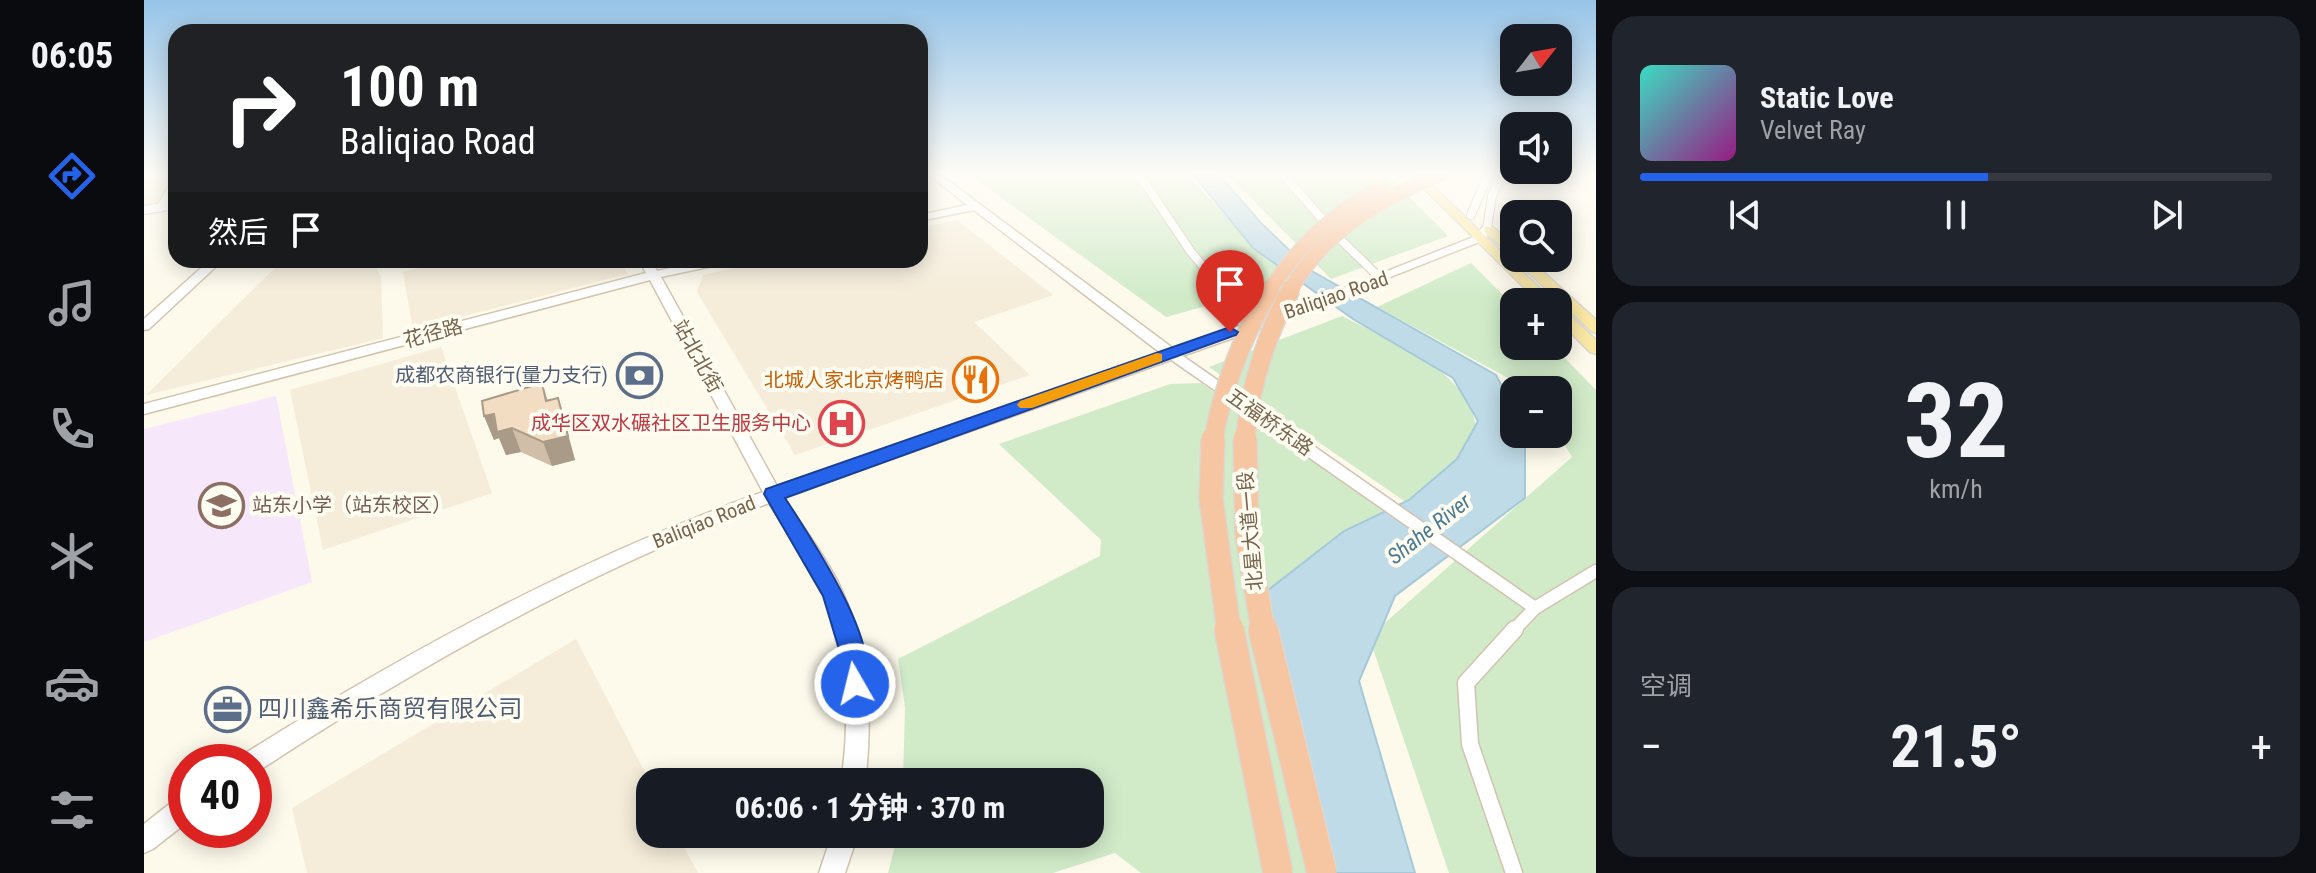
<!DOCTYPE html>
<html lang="zh">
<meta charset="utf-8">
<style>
:root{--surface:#171b24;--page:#20242c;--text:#f1f3f6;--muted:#9ea1a6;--line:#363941;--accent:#2563eb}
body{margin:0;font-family:"Roboto Condensed","Noto Sans SC",sans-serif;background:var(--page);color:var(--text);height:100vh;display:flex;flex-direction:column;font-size:30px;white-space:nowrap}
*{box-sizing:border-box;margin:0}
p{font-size:26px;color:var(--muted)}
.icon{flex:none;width:44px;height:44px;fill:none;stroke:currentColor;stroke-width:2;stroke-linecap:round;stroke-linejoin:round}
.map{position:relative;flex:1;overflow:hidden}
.details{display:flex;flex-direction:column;gap:16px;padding:16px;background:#0d0f14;width:720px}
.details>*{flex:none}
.top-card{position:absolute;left:24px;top:24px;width:760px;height:244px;border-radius:24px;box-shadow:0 4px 20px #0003;background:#202124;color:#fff;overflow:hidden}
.needle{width:52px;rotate:59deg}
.fabs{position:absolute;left:1356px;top:24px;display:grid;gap:16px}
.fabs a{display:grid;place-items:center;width:72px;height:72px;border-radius:16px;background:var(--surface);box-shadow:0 4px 20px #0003;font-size:40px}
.speed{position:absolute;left:24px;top:744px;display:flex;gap:16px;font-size:40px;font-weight:700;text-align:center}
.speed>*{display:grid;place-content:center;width:104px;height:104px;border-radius:50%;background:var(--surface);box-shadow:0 4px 20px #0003;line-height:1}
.speed .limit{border:12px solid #d22;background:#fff;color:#111}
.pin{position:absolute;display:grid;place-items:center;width:68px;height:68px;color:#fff;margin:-82px -34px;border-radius:50% 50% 50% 0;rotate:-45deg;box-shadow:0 0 8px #0007}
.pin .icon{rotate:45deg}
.me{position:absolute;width:88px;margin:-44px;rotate:352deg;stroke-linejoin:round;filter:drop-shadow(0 0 6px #0008)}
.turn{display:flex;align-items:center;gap:28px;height:168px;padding:0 40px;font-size:36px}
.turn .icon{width:104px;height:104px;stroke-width:2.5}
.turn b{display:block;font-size:56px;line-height:68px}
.then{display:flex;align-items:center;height:76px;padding:0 40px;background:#0003;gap:16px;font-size:30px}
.big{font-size:60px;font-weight:700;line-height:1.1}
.details .tile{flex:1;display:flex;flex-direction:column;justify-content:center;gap:12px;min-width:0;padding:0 28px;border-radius:24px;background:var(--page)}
.details .dial{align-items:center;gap:0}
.dial b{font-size:104px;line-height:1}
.song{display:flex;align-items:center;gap:24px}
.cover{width:96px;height:96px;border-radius:12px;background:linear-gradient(135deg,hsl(170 70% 55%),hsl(310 70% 35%))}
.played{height:8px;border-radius:4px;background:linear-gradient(90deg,var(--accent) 55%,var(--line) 55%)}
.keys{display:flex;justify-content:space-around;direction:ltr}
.heat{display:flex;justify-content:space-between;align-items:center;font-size:44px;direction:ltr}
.trip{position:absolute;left:492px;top:768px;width:468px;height:80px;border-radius:24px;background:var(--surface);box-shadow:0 4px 20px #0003;font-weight:700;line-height:80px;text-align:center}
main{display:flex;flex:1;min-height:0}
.dock{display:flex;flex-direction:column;width:144px;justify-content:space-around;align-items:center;background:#090b0e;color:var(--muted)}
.dock .icon{width:56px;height:56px}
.dock .active{color:var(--accent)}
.dock b{font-size:36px;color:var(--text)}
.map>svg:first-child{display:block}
</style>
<main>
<nav class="dock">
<b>06:05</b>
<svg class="icon active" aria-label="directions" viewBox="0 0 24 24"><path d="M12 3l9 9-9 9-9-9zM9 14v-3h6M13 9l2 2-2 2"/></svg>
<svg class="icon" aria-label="music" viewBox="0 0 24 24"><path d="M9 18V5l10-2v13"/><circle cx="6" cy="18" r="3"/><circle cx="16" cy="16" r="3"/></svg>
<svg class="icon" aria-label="phone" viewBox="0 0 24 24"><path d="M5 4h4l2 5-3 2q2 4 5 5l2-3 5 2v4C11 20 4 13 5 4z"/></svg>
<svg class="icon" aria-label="climate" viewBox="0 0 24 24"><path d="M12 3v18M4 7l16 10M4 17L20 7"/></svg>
<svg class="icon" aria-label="car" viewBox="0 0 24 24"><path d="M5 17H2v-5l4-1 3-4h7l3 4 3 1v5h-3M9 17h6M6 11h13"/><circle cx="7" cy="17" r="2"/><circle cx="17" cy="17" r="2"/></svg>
<svg class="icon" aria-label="filters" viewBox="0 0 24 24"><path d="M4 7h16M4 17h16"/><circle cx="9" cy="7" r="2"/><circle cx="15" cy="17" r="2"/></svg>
</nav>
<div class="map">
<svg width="1452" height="873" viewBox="0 0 1452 873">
<rect width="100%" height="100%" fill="#fdf9eb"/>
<g fill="#f5ecd9">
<polygon points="0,173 32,173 32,202 0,207"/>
<polygon points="813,220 909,295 830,322 886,375 651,455 553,292 559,275 627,260 776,260 776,228"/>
<polygon points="139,260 228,260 237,277 239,338 2,395"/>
<polygon points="308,260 476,260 484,274 269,329 259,272"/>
<polygon points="297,347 348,493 179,550 146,390"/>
<polygon points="432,639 506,782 506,834 533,834 554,873 163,873 148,808"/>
</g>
<polygon fill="#f6e7fa" points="132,396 168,582 0,642 0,429"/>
<g fill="#d1ebc9">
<polygon points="823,173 1040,173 1150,282 1022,317"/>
<polygon points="1082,173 1242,173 1304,236 1187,279"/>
<polygon points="1327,263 1370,306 1370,346 1409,346 1452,390 1452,873 1305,873 1225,637 1428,457 1414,434 1414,390 1386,390 1233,307"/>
<path d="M 1198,316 C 1243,340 1327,370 1332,429 C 1333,441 1328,455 1327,467 L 1269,507 L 1065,367 Z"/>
<polygon points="1057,383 1243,513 1208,542 1216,873 997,873 971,853 909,873 744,873 754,834 946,834 946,782 759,782 761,707 754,659 956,556 957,540 855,444 1026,384"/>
</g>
<polygon fill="#bfdbe7" stroke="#a5c9d9" stroke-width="2" points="1048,173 1074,173 1117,223 1166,270 1352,375 1370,409 1370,434 1381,434 1381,498 1251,596 1215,681 1271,873 1163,873 1105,605 1200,531 1265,500 1313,459 1334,421 1309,378 1209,319 1109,248"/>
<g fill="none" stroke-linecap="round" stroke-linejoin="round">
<defs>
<g id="street-far3">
<polyline points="994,173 1047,252 1080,291"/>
<polyline points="1138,173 1193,236 1234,276 1234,281"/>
<polyline points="16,208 32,183"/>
<polyline points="0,210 32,205"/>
<polyline points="1327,215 1345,173"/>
<polyline points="1343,228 1348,196 1357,173"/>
</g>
<g id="street-far2">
<polyline points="1078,289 1113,319"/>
<polyline points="1026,353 1152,441"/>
</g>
<g id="street-far1">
<polyline points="1149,439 1391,608"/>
<polyline points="1369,631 1391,608 1452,571"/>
</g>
<polyline id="street" points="1370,873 1326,744 1322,683 1371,629"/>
<g id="secondary">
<path d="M 783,173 L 794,173 L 1030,349 L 1185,294 L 1332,236 L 1339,226 L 1349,228 L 1340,240 L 1120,327 L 640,497 C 659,528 684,559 699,593 C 725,651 729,720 721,782 L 697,782 C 706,726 705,645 679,593 C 664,562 643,533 625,503 C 444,571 278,664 116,770 L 110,773 L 110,762 L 96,762 L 100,754 C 265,650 435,558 619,492 L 506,280 L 0,414 L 0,404 L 502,273 L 495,260 L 507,260 L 513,271 L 562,260 L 585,260 L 583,263 L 517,277 L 633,486 L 1018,354 L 830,210 L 776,221 L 776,215 L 823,205 Z"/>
<polygon points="66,260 79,260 5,329 0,330 0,319"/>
<polygon points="42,795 42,823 9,849 0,853 0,824 33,798"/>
<polygon points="688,834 714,834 701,873 675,873"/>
</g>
<g id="primary">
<polygon points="1264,173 1275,173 1410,302 1395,302"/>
<polygon points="1341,227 1349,227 1370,246 1370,257 1341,233"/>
<polygon points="1369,258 1384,258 1452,320 1452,333 1447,331"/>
<polygon points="1414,308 1419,309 1452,340 1452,354 1446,352 1414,320"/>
</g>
</defs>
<use href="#street-far3" stroke="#d0c3af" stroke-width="10"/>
<use href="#street-far2" stroke="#d0c3af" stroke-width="13"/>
<use href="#street-far1" stroke="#d0c3af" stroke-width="15"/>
<use href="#street" stroke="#d0c3af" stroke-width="19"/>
<use href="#secondary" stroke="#d3c4ae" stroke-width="3"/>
<use href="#primary" stroke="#dcd7d1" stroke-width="3"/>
<use href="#street-far3" stroke="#fff" stroke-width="8"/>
<use href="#street-far2" stroke="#fff" stroke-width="10"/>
<use href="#street-far1" stroke="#fff" stroke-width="12"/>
<use href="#street" stroke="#fff" stroke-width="16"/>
<use href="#secondary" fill="#fff" fill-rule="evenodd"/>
<use href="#primary" fill="#fae8a5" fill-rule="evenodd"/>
<defs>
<g id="highway-bridge-far3">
<path d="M 1125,291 C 1157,243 1188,214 1238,187"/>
<path d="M 1146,291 C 1179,231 1236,199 1298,173"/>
</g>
<g id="highway-bridge-far2">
<path d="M 1069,441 C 1079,386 1098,337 1126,289"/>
<path d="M 1101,441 C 1106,387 1121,337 1147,289"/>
</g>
<g id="highway-bridge-far1">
<polyline points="1069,439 1067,499 1085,631"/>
<polyline points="1101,439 1103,534 1119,631"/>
</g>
<g id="highway-bridge">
<polyline points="1085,629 1134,873"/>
<polyline points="1119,629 1178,873"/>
</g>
</defs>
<use href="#highway-bridge-far3" stroke="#dcd7d1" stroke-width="16" stroke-linecap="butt"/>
<use href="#highway-bridge-far2" stroke="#dcd7d1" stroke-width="21" stroke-linecap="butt"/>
<use href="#highway-bridge-far1" stroke="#dcd7d1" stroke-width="26" stroke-linecap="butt"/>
<use href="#highway-bridge" stroke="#dcd7d1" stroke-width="32" stroke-linecap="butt"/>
<use href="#highway-bridge-far3" stroke="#f6c6a3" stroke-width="14"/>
<use href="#highway-bridge-far2" stroke="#f6c6a3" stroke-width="18"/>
<use href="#highway-bridge-far1" stroke="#f6c6a3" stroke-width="23"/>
<use href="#highway-bridge" stroke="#f6c6a3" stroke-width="29"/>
</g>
<polygon fill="#d0bea8" points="398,383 404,401 414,398 431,460 408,466 377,452 362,455 355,438 350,440 340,416"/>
<g fill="#a99b88">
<polygon points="414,398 431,460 408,466 399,442"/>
<polygon points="350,414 368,428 377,452 362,455 355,438 350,440 340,416"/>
</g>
<polygon fill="#f2ddc3" stroke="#a99b88" stroke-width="2" points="398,383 402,401 414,398 424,436 399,442 368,428 353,432 350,414 340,416 338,401"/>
<linearGradient id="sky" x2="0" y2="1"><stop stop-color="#97c4e8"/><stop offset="0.59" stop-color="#fefcf6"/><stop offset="1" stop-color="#fefcf6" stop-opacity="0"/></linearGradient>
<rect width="1452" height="295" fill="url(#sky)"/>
<path fill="#2563eb" stroke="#184099" stroke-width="2" d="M 1086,327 L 1094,332 L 1092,335 L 641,498 C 666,537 741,646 720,692 L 711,695 L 702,692 L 699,684 L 697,656 L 679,596 L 620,494 L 622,489 Z"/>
<polygon fill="#f59e0b" points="1013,353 1018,354 1018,361 888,408 876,408 873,405 876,401"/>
<defs>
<symbol id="bank-ring" viewBox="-11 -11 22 22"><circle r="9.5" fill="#fffcf2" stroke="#5c6f8a" stroke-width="1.5"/><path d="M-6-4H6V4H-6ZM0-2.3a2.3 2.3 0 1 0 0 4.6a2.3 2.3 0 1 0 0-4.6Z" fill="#5c6f8a"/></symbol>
<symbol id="restaurant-ring" viewBox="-11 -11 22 22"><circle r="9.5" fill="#fffcf2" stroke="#e8710a" stroke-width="1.5"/><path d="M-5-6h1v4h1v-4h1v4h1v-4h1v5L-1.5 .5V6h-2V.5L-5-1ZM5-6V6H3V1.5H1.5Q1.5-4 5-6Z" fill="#e8710a"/></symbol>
<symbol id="hospital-ring" viewBox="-11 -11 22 22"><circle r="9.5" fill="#fffcf2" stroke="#e0444e" stroke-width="1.5"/><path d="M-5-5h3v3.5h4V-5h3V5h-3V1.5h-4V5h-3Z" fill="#e0444e"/></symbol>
<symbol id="school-ring" viewBox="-11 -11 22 22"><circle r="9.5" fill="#fffcf2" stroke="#8d6e63" stroke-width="1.5"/><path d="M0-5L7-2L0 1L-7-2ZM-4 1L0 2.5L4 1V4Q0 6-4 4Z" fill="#8d6e63"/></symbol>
<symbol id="office-ring" viewBox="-11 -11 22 22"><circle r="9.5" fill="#fffcf2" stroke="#5c6f8a" stroke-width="1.5"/><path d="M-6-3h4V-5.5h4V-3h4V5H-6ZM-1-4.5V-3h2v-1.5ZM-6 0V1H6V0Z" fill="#5c6f8a"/></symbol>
</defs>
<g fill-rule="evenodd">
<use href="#bank-ring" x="470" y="350" width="51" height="51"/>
<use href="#restaurant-ring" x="806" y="354" width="51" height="51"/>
<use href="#hospital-ring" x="672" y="398" width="51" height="51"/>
<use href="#school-ring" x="52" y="480" width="51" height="51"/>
<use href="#office-ring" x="58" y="684" width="51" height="51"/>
</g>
<g text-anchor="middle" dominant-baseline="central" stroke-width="8" stroke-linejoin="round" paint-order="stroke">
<g font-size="20" fill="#79644d" stroke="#fffcf2">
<text transform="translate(1192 295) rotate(-19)">Baliqiao Road</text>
<text transform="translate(289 333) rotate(-15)">花径路</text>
<text transform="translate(554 356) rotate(61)">站北北街</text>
<text transform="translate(1126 422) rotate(35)">五福桥东路</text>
<text transform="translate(560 522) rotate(-22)">Baliqiao Road</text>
<text transform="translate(1106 531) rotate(-95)">北星大道一段</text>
</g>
<g font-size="20" fill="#4e5e75" stroke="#fffcf2" text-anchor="end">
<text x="464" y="375">成都农商银行(量力支行)</text>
</g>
<g font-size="20" fill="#c56008" stroke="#fffcf2" text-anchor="end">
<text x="800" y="380">北城人家北京烤鸭店</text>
</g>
<g font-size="20" fill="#be3a42" stroke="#fffcf2" text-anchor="end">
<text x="667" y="423">成华区双水碾社区卫生服务中心</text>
</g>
<g font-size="20" fill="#785e54" stroke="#fffcf2" text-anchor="start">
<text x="108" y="505">站东小学（站东校区）</text>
</g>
<g font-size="22" font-style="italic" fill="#497b94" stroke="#fffcf2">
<text transform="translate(1285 529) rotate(-38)">Shahe River</text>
</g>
<g font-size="24" fill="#4e5e75" stroke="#fffcf2" text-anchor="start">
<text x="114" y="709">四川鑫希乐商贸有限公司</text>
</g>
</g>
</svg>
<div class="fabs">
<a><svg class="needle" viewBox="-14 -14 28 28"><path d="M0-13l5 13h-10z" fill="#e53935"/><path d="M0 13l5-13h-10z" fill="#9ea1a6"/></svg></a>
<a><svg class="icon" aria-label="sound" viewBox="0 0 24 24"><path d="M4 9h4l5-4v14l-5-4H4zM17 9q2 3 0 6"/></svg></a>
<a><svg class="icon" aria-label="search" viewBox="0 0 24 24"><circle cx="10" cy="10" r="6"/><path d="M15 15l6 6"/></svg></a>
<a>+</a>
<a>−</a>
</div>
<div class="speed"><div class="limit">40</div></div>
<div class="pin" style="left:1086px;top:332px;background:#d93025"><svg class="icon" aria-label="arrive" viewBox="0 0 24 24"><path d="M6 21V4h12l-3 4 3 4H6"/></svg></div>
<svg class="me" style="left:711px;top:684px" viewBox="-20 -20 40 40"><circle r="17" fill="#2563eb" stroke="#fff" stroke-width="3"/><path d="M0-11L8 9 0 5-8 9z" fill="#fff"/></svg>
<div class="trip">06:06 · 1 分钟 · 370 m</div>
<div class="top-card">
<div class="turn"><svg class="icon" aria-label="right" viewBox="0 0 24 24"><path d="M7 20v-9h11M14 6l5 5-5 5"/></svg><div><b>100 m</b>Baliqiao Road</div></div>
<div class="then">然后<svg class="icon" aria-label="arrive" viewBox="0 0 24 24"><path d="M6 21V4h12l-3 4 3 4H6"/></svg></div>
</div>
</div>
<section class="details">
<div class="tile">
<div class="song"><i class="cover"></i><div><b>Static Love</b><p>Velvet Ray</p></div></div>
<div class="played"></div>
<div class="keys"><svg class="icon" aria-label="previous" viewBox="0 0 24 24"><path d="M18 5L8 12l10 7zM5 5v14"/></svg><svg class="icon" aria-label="pause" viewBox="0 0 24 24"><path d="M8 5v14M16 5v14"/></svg><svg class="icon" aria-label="next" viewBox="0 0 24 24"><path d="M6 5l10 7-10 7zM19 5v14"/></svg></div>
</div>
<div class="tile dial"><b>32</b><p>km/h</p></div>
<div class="tile"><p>空调</p>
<div class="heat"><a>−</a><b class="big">21.5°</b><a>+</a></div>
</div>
</section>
</main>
